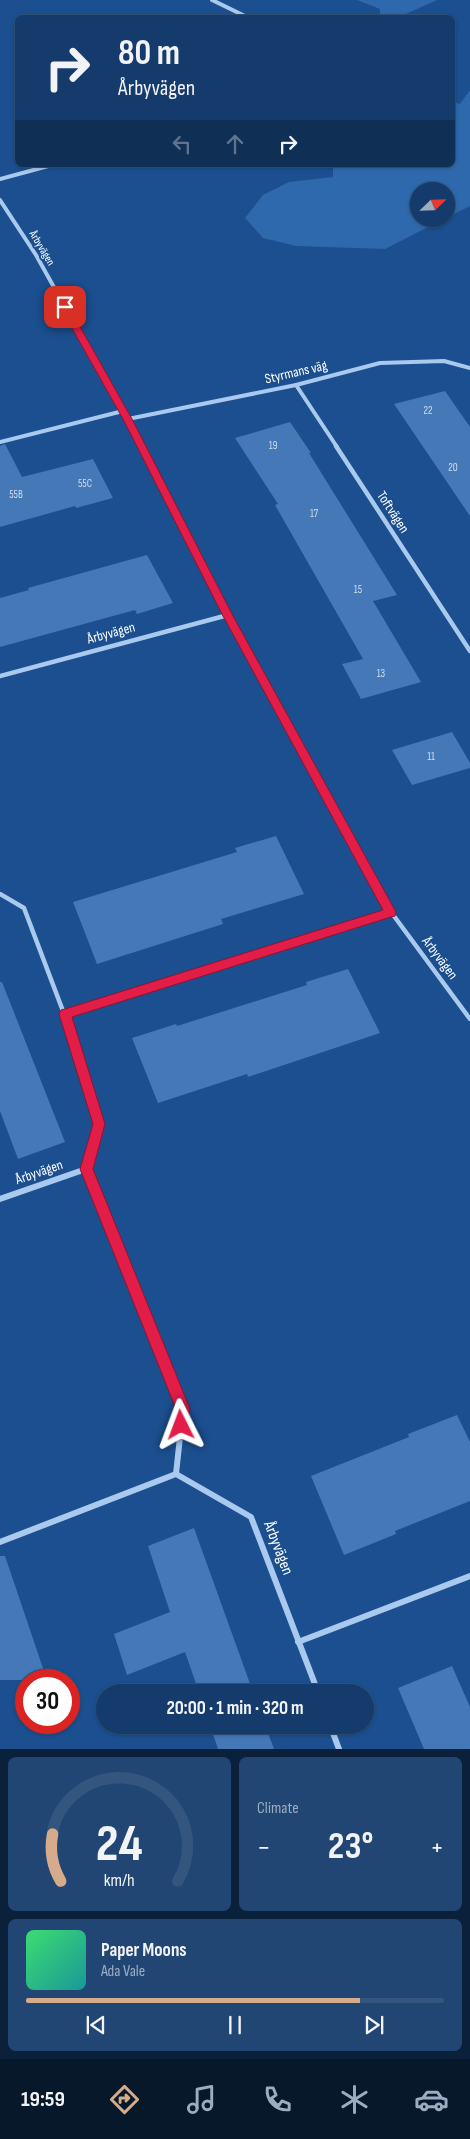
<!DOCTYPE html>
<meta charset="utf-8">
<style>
:root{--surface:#143b6b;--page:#214673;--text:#f1f3f6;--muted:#9dadc1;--line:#33557e;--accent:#d6ab8b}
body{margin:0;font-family:"Sofia Sans Condensed",sans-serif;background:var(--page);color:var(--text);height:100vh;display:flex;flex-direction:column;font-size:19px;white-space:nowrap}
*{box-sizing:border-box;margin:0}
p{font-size:16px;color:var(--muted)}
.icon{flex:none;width:28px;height:28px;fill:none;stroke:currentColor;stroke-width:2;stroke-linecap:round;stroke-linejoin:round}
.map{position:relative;height:1749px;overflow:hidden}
.side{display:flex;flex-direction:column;gap:8px;padding:8px;background:#0b203b;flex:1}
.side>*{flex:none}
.guide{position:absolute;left:15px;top:15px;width:440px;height:152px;border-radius:8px;box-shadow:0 1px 4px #0004,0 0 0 1px var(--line);background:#143b6b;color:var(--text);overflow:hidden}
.needle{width:32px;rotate:67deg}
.fabs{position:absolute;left:410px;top:182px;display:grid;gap:10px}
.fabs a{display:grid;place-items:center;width:45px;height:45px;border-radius:50%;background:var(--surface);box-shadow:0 1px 4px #0004,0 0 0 1px var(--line);font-size:25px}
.speed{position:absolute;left:15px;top:1669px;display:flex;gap:10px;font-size:25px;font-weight:700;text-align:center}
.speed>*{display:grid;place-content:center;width:65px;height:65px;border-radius:50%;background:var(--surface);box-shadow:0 1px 4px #0004,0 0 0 1px var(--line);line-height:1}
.speed .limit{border:8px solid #d22;background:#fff;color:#111}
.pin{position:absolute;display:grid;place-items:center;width:42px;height:42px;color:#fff;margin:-21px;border-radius:10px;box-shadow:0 2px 8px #0006}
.me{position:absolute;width:55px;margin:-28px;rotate:357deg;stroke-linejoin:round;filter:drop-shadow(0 0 4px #0008)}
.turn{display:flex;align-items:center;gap:18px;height:105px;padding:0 20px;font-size:22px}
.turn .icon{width:65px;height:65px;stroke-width:2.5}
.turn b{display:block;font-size:35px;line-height:42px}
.lanes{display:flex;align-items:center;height:48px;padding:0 20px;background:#0003;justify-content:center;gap:25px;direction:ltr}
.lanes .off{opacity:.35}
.big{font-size:38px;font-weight:700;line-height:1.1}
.side .card{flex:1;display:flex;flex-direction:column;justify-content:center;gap:8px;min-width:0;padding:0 18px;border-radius:8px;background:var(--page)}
.side .dial{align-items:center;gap:0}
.dial svg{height:130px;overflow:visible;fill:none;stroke:var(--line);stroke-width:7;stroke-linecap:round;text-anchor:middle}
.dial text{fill:var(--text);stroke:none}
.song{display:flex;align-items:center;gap:15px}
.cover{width:60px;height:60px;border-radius:8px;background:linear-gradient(135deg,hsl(140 70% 55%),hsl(180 70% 35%))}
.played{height:5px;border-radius:2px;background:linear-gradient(90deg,var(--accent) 80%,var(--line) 80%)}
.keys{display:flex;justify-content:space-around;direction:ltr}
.heat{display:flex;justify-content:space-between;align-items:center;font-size:28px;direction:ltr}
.side .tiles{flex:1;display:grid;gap:8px;grid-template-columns:1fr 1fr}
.card:last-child{grid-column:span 2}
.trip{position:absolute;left:96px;top:1684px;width:278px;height:50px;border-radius:25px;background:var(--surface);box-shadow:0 1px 4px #0004,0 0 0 1px var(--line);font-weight:700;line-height:50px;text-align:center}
.tabs{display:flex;height:80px;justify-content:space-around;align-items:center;background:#08182b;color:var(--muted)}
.tabs .icon{width:35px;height:35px}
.tabs .active{color:var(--accent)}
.tabs b{font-size:22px;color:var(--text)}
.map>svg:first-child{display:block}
</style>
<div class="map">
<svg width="470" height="1749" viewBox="0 0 470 1749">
<rect width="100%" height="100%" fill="#1b4f8f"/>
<g fill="#2e69ad">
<polygon points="357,0 437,0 399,17 380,17 380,9"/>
<polygon points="470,90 470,206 446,218 446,191 419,191 419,219 444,219 385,249 296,246 263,238 245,218 263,195 289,182 333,177 333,165 452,165 453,102 460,104"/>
</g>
<g fill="#4478b7">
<polygon points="445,391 470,427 470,516 394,404"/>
<polygon points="290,422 311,453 309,453 397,595 373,601 421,682 361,699 342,664 363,659 275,505 278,504 235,438"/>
<polygon points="5,444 22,477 93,459 113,498 76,508 75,506 0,527 0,446"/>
<polygon points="147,555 173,603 137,614 135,610 0,647 0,598 29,590 28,588"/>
<polygon points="452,732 470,763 470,768 412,785 392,750"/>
<polygon points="276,836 304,894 221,919 223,924 97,964 73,902 237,852 235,848"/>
<polygon points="348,969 380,1033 248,1077 247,1074 158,1103 132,1038 176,1024 177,1026 307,985 306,982"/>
<polygon points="0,982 2,982 65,1142 18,1159 0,1111"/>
<polygon points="457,1415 470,1442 470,1501 395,1531 396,1534 344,1555 311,1476 409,1437 408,1434"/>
<polygon points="194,1528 253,1692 199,1692 185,1652 127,1675 114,1634 170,1612 148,1546"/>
<polygon points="0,1556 5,1556 47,1680 0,1680"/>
<polygon points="452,1666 470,1707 470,1749 424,1749 398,1688"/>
<polygon points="210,1725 265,1725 274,1749 218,1749"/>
</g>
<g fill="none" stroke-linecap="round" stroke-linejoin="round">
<g stroke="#a9c9ee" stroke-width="4">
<polyline points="212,0 249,18"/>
<polyline points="0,179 52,165"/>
<polyline points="0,200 36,255 143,447"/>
<polyline points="296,385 337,447"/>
<polyline points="128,419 296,385 380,363 444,361 470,368"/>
<polyline points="0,442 123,411"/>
</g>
<g stroke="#a9c9ee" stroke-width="4.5">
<polyline points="142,446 228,615 391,912 470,1019"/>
<polyline points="336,446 470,651"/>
<polyline points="0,676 228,615"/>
<polyline points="0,894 24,908 66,1019"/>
<polyline points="65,1014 391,912"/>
</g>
<g stroke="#a9c9ee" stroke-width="6">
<polyline points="86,1169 183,1409 176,1474"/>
<polyline points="0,1199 86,1169 99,1124 66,1018"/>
<polyline points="0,1542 176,1474 251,1517 318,1692"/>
<polyline points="298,1642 470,1576"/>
<polyline points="330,1725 339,1749"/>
</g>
</g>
<polygon fill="#e11d48" stroke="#92132f" points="62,305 65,305 69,307 132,419 233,616 396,912 395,916 391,917 72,1017 105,1124 93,1169 190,1409 186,1430 181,1432 176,1430 174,1425 176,1409 80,1169 93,1124 59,1014 61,1010 65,1009 383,910 223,616 123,419 60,307"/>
<g text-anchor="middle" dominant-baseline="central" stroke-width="4" stroke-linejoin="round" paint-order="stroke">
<g font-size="11" fill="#fff" stroke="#1b4f8f">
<text transform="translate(42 248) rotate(59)">Årbyvägen</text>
</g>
<g font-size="11" fill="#d0dded">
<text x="428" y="410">22</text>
<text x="273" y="445">19</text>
<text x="453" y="467">20</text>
<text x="85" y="483">55C</text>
<text x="16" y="494">55B</text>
<text x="314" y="513">17</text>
<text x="358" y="589">15</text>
<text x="381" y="673">13</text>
<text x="431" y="756">11</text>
</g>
<g font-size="14" fill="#fff" stroke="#1b4f8f">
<text transform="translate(296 372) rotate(-13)">Styrmans väg</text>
<text transform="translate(393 512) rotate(57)">Toftvägen</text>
<text transform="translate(111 633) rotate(-15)">Årbyvägen</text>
<text transform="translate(440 958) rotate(53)">Årbyvägen</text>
<text transform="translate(39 1172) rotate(-19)">Årbyvägen</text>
</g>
<g font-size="16" fill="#fff" stroke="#1b4f8f">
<text transform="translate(278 1548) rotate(69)">Årbyvägen</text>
</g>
</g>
</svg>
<div class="fabs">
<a><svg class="needle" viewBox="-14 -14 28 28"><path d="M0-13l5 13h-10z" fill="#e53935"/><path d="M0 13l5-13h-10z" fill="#9dadc1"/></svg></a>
</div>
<div class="speed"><div class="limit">30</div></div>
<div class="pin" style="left:65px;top:307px;background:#d93025"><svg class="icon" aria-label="arrive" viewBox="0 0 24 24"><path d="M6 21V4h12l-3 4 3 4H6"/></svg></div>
<svg class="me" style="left:181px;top:1425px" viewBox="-20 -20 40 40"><path d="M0-17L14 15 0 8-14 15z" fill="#e11d48" stroke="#fff" stroke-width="4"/></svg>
<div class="trip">20:00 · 1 min · 320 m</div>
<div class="guide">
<div class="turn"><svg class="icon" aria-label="right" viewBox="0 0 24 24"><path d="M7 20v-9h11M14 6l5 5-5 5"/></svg><div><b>80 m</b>Årbyvägen</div></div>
<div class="lanes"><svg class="icon off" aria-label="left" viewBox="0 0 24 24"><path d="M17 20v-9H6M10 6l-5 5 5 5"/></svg><svg class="icon off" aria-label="ahead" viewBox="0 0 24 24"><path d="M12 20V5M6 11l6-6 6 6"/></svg><svg class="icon" aria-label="right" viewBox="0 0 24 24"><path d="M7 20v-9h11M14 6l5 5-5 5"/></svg></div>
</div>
</div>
<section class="side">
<div class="tiles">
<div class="card dial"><svg viewBox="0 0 100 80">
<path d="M14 69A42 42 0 1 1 86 69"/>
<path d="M14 69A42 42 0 0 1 9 40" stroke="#d6ab8b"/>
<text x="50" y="56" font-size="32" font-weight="700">24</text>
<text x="50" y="72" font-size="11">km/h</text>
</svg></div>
<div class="card"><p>Climate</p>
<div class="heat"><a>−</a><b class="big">23°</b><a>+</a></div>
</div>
<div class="card">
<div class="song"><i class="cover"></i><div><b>Paper Moons</b><p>Ada Vale</p></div></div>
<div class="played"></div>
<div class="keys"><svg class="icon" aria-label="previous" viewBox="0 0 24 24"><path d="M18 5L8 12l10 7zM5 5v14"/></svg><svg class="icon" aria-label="pause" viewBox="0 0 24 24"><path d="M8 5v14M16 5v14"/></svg><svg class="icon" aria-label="next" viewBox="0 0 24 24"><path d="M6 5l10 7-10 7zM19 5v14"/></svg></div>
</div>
</div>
</section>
<nav class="tabs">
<b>19:59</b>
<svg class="icon active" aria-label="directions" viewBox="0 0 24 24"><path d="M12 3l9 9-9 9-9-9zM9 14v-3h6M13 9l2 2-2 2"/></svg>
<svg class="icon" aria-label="music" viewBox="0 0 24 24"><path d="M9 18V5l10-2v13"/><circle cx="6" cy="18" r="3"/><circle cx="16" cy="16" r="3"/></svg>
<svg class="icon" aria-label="phone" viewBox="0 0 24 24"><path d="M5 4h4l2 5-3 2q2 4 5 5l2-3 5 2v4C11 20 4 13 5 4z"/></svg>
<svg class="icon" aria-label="climate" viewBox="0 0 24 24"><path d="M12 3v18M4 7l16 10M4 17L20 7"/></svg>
<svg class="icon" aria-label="car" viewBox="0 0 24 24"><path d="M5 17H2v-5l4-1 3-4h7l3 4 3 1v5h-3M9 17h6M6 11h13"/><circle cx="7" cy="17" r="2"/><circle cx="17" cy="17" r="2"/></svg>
</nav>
